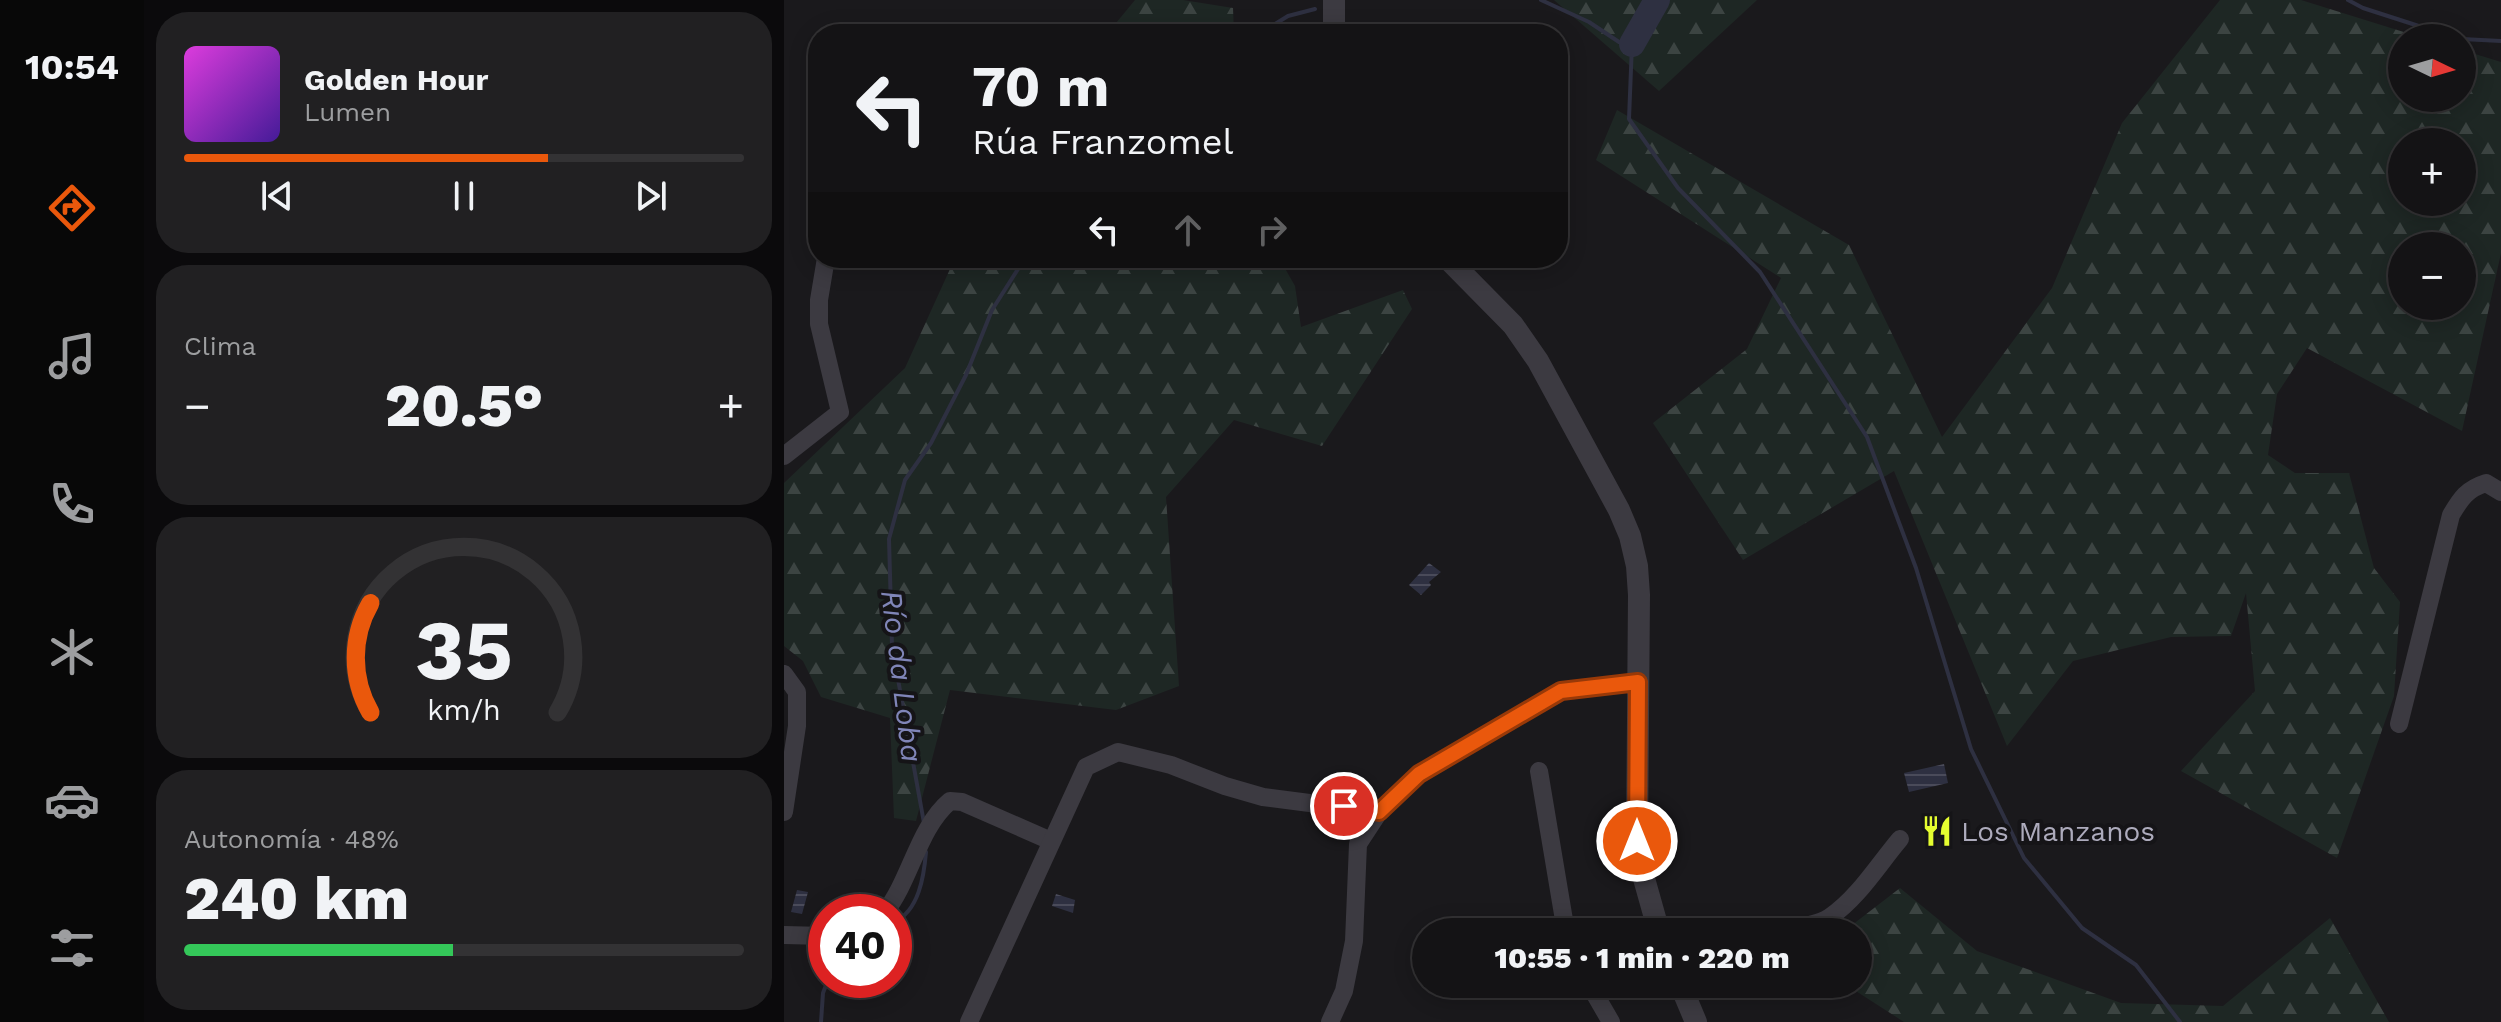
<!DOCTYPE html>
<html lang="es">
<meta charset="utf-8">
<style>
:root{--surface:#141315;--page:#212022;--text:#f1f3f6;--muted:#9d9ea0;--line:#333234;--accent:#ea580c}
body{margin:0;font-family:"Work Sans",sans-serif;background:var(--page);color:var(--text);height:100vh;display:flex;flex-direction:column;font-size:30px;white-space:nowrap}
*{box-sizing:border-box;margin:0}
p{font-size:26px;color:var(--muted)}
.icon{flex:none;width:44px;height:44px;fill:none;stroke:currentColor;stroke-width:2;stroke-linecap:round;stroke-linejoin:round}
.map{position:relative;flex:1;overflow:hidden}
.details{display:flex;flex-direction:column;gap:12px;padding:12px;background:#0b0a0c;width:640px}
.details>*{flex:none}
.top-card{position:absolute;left:24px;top:24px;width:760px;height:244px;border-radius:32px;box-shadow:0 4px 20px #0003,0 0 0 2px var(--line);background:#141315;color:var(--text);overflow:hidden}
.needle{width:52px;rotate:95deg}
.buttons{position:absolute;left:1604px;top:24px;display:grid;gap:16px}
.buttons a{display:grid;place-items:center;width:88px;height:88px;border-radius:50%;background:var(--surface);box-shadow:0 4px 20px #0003,0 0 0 2px var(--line);font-size:40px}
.speed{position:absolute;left:24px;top:894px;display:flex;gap:16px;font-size:40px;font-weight:700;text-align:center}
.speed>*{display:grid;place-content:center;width:104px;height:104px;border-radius:50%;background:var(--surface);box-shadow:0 4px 20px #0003,0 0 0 2px var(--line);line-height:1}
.speed .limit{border:12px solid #d22;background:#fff;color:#111}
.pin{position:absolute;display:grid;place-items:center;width:68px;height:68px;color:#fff;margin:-34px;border:4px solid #fff;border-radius:50%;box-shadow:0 2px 8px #0007}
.me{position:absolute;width:88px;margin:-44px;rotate:0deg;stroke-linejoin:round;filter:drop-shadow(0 0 6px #0008)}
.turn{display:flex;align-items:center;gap:28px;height:168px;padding:0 32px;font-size:36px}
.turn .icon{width:104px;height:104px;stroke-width:2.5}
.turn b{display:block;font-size:56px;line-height:68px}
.lanes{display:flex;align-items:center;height:76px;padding:0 32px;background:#0003;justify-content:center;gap:40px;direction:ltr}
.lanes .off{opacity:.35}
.big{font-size:60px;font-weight:800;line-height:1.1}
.details .card{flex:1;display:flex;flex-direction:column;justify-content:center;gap:12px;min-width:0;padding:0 28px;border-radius:32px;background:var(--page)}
.details .dial{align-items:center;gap:0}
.dial svg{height:208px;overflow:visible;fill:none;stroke:var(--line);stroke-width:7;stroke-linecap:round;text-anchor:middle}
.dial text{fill:var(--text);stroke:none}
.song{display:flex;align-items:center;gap:24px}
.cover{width:96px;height:96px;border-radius:12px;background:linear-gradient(135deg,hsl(300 70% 55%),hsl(260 70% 35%))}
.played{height:8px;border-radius:4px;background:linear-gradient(90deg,var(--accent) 65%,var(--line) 65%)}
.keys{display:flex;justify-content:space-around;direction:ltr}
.heat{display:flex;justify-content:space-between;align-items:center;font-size:44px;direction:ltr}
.charge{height:12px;border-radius:6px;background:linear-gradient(90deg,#34c759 48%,var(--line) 0)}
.trip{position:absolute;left:628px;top:918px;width:460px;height:80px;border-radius:40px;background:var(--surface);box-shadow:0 4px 20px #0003,0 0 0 2px var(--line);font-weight:800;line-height:80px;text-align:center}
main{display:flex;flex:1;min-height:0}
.dock{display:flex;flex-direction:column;width:144px;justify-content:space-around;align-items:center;background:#080808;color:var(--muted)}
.dock .icon{width:56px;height:56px}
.dock .on{color:var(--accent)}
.dock b{font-size:36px;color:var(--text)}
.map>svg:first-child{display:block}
</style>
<main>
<nav class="dock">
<b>10:54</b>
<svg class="icon on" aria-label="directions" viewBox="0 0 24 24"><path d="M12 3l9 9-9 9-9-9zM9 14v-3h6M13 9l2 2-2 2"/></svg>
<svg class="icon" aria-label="music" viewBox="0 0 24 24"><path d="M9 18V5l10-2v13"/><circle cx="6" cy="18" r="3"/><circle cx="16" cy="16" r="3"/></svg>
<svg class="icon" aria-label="phone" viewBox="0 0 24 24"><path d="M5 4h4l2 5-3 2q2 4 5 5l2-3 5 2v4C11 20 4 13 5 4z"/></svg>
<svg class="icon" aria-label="climate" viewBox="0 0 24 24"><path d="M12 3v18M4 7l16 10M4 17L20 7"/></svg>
<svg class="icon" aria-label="car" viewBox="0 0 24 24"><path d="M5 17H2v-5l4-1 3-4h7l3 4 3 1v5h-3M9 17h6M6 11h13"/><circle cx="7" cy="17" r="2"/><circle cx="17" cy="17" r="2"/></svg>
<svg class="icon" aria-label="filters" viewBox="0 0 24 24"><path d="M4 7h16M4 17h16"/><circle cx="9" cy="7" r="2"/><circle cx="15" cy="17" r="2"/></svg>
</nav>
<section class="details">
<div class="card">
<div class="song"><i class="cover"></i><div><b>Golden Hour</b><p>Lumen</p></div></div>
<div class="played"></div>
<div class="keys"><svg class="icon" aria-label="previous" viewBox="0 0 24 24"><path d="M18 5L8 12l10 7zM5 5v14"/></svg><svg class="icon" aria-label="pause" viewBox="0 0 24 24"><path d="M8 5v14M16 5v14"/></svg><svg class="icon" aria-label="next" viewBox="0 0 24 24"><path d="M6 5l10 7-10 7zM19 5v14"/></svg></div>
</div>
<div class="card"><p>Clima</p>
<div class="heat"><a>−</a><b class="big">20.5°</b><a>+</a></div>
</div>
<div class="card dial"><svg viewBox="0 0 100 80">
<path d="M14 69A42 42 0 1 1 86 69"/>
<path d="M14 69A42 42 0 0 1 14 27" stroke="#ea580c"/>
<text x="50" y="56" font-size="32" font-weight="700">35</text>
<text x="50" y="72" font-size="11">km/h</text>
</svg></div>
<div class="card"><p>Autonomía · 48%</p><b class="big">240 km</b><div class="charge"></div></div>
</section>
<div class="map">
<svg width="1717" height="1022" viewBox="0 0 1717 1022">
<defs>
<pattern id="forest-firs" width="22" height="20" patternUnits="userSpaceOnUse" patternTransform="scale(2)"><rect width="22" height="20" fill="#1e2724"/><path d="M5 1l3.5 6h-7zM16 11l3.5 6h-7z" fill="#3c4442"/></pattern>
<pattern id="water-rules" width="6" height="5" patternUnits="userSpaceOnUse" patternTransform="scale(2)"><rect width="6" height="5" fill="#2e3041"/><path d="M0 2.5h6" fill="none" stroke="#4a4b5a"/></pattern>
</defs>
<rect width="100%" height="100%" fill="#1a191c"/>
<g fill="url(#forest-firs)" fill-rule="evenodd">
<polygon points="351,0 399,0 449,8 450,34 323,34"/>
<polygon points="770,0 973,0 875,91"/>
<path d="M 1436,0 L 1517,0 L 1639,38 L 1618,38 L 1618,98 L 1678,98 L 1678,50 L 1717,62 L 1717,253 L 1678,431 L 1523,348 L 1493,394 L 1484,455 L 1511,473 L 1565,473 L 1590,568 L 1616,602 L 1610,696 L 1553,858 L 1397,771 L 1471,691 L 1462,593 L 1447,636 L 1387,637 L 1289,661 L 1223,746 L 1110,471 L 959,560 L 869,423 L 963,349 L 997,278 L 812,160 L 833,110 L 1065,245 L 1158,437 L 1268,288 L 1338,123 ZM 1678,142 L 1678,202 L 1618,202 L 1618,142 ZM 1678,246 L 1678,306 L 1618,306 L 1618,246 Z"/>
<polygon points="171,258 495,258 511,286 517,327 619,290 628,309 538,446 450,420 382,497 395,686 332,710 166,690 132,821 110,818 106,718 37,697 19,661 0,646 0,483 121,368"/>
<polygon points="1116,888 1193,951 1337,1003 1439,1006 1546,918 1605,1022 1120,1022 1061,984 1074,984 1074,932 1059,932"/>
</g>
<g fill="url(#water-rules)">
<polygon points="645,563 657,572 645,582 647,585 637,595 625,585"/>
<polygon points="1160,764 1164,783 1125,792 1120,773"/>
<polygon points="13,890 24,892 18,914 7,912"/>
<polygon points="272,894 291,900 289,913 268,906"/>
</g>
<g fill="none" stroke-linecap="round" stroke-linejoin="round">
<g stroke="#2e3041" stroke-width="4">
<polyline points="757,0 805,22 835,42 848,44 845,119 894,188 976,272 1083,437 1132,568 1187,749 1240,858 1298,928 1352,965 1396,1022"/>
<polyline points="1564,0 1579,8 1672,38"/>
<polyline points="475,34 504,16 531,9"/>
<polyline points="1678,39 1717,41"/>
<polyline points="140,823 108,646 105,539 121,480 147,443 182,375 208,310 241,258"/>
<path d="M 110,922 C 135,911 140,876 142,852"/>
<polyline points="37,1022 39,993 44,980"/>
</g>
<polyline stroke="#2e3041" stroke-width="26" points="848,44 873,0"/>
<g stroke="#3c3a41" stroke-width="18">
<polyline points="0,456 56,412 35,324 35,300 42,258"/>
<polyline points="0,674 13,692 13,726 0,812"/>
<path d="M 1615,724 L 1667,515 C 1677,498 1683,489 1702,483 L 1717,492"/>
<polyline points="755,771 782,932"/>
<path d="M 101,912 C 127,879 134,828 166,801 L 178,802 L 267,841"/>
<path d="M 874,931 C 913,930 1016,937 1046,917 C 1074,898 1094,865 1116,839"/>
<polyline points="0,935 42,936"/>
<polyline points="805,984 827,1022"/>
<polyline points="185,1022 302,767 334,752 387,765 441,786 479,797 595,812"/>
<polyline points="546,1022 560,991 570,941 574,844 595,812 635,774 777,691 854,682"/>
</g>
<g stroke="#3c3a41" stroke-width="22">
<polyline points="550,0 550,34"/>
<polyline points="663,258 729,325 754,361 835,510 846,536 853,566 855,595 853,841 859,875 875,932"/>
<polyline points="896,984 912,1022"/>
</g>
</g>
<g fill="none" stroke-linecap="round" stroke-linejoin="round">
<defs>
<polyline id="route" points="560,806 595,812 635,774 777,691 854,682 853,841"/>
</defs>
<use href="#route" stroke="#983908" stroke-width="20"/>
<use href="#route" stroke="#ea580c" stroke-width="14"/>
</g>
<defs>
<symbol id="restaurant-bare" viewBox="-9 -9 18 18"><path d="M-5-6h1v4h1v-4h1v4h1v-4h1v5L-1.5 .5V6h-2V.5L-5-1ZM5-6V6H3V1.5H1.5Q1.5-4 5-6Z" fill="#e5fd30" stroke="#151417" stroke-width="2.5" paint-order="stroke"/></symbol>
</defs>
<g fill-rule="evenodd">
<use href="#restaurant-bare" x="1131" y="809" width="44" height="44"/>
</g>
<g text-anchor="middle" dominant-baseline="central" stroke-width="8" stroke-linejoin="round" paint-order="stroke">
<g font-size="28" fill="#adabbc" stroke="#151417" text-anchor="start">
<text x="1177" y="831">Los Manzanos</text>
</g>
<g font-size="30" font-style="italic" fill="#8085b8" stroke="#151417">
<text transform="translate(118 676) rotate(83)">Río da Loba</text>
</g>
</g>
</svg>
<div class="buttons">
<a><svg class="needle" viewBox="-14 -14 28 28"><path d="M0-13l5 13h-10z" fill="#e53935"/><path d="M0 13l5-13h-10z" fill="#9d9ea0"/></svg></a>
<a>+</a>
<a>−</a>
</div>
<div class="speed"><div class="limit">40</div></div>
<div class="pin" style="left:560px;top:806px;background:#d93025"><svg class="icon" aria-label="arrive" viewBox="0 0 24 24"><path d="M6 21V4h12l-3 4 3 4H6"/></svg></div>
<svg class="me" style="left:853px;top:841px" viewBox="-20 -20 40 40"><circle r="17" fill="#ea580c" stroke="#fff" stroke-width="3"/><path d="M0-11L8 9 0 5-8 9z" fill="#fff"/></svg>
<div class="trip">10:55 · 1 min · 220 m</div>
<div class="top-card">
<div class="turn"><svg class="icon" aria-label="left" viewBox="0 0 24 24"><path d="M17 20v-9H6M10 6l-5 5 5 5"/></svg><div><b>70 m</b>Rúa Franzomel</div></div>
<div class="lanes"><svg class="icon" aria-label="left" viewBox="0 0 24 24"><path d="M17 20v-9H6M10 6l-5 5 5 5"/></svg><svg class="icon off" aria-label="ahead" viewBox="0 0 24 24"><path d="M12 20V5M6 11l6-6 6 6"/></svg><svg class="icon off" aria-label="right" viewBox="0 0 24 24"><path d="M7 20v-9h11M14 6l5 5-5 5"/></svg></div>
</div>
</div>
</main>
